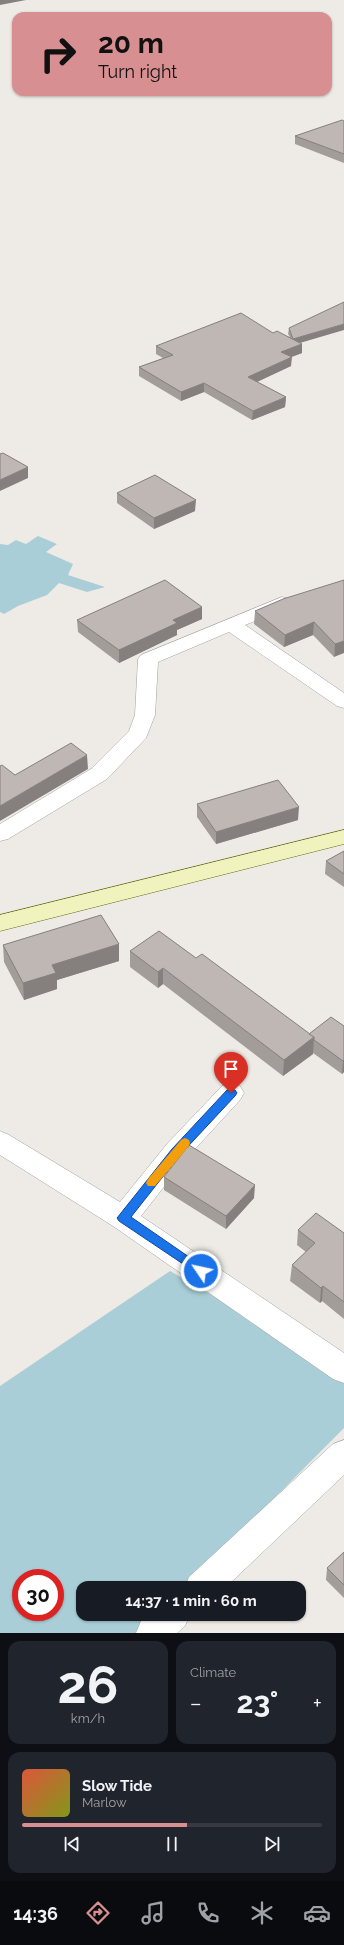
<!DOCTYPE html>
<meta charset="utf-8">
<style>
:root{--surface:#171b24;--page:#20242c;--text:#f1f3f6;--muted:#9ea1a6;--line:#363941;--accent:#d78f91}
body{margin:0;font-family:Raleway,sans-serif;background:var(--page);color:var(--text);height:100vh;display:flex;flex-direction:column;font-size:15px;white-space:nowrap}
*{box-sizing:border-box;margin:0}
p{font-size:13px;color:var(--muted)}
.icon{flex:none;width:22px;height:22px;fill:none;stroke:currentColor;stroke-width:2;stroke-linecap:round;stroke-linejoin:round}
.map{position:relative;height:1633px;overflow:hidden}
.side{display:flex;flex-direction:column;gap:8px;padding:8px;background:#0d0f14;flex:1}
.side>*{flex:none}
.top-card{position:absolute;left:12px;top:12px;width:320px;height:84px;border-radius:12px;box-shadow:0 1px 3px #0004;background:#d78f91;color:#111;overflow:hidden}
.speed{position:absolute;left:12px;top:1569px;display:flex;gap:8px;font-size:20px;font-weight:700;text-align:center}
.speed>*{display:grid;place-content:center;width:52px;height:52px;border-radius:50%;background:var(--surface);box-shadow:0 1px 3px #0004;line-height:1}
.speed .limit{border:6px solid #d22;background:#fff;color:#111}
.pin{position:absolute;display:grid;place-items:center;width:34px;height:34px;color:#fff;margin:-41px -17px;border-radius:50% 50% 50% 0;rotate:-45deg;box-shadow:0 0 4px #0007}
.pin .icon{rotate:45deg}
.me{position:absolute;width:44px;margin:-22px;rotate:304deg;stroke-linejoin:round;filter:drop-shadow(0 0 3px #0008)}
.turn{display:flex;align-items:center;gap:14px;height:84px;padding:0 20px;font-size:18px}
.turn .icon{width:52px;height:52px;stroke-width:2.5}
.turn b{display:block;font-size:28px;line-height:34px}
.big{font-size:30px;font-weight:700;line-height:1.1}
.side .card{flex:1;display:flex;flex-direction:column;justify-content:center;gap:6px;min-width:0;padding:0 14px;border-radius:12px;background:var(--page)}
.side .dial{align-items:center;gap:0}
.dial b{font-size:52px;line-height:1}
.song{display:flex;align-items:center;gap:12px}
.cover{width:48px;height:48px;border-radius:6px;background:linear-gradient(135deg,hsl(10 70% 55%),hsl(70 70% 35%))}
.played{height:4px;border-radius:2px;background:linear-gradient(90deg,var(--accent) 55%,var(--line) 55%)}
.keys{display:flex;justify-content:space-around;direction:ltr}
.heat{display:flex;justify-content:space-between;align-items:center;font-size:22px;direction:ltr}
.side .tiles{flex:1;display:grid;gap:8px;grid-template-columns:1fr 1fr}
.card:last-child{grid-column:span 2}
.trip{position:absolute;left:76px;top:1581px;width:230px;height:40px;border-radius:12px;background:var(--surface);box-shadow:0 1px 3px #0004;font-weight:700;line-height:40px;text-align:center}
.menu{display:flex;height:64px;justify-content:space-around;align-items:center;background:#090b0e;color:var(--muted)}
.menu .icon{width:28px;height:28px}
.menu .on{color:var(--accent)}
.menu b{font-size:18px;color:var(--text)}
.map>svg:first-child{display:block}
</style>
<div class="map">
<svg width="344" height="1633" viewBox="0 0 344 1633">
<rect width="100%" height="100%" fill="#eeebe6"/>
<g fill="#aaced7" fill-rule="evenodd">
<polygon points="38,536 57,544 46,552 73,564 68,575 105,587 87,592 59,583 47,595 18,606 4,614 0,612 0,544 8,545 16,540 26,544"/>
<path d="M 170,1271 L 344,1371 L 344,1428 L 185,1588 L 83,1588 L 83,1614 L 159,1614 L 140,1633 L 0,1633 L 0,1386 ZM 21,1578 L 55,1578 L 55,1612 L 21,1612 Z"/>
</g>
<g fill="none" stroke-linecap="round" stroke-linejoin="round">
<defs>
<g id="minor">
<polygon points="282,597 289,599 292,603 289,607 245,625 344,693 344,708 337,706 229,632 158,662 155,715 146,738 107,779 8,839 0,841 0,824 91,769 129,731 135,715 138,659 141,655"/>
<polygon points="231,1083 240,1086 244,1093 240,1100 185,1160 141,1216 344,1353 344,1383 333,1379 113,1226 0,1155 0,1131 9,1135 120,1202 167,1144 222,1086"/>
<polygon points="344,1440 344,1475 225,1588 185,1588 189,1577 333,1444"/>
<polygon points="149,1614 190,1614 185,1626 177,1633 136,1633 141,1621"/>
</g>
<polygon id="secondary" points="344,830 344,844 0,931 0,915"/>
</defs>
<use href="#minor" stroke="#a2a2a2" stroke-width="1"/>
<use href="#secondary" stroke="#626b10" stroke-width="1"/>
<use href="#minor" fill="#fff" fill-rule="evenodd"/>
<use href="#secondary" fill="#f1f3bf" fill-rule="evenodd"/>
</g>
<g fill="#a39d9a">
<polygon points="344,121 344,163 295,144 295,136"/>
<polygon points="289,328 300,343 302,353 291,357 291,366 257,382 286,397 285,407 252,420 204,392 181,401 139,376 139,367 163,358 156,354 156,346 273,333 290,337 288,334"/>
<polygon points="117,493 195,511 154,529 117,503"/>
<polygon points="344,580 334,657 313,635 284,647 254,624 255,611"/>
<polygon points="202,607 202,619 177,630 177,635 119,663 78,632 77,620"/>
<polygon points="197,804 298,820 216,844 197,817"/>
<polygon points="344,851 344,887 325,874 326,861"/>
<polygon points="3,945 119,961 57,980 57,989 24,1000 4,962"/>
<polygon points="130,951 196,958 309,1034 344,1026 344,1072 342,1074 313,1053 313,1054 283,1076 163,984 158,988 130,967"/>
<polygon points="164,1177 254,1198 226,1229 164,1190"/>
<polygon points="298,1230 344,1233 344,1319 322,1301 320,1303 290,1281 292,1265 306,1252 297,1245"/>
<polygon points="344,1552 344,1598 326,1580 327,1568"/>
</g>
<g fill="#85807d">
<polygon points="0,0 26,0 0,5"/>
<polygon points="344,324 344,330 293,345 293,339"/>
<polygon points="302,344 302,353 281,361 281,352"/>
<polygon points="292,357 291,366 248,386 248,377"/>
<polygon points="204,383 204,392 181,401 181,392"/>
<polygon points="286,397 285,407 252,420 253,411"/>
<polygon points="28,467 28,478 0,491 0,480"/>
<polygon points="196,500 195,511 154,529 154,518"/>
<polygon points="202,607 202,619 177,630 177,635 119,663 119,650 173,620"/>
<polygon points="314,622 313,635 284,647 285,635"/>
<polygon points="344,641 344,653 334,657 335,644"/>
<polygon points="87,755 88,769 0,821 0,806"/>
<polygon points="299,807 298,820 216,844 216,832"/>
<polygon points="119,944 119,961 57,980 57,989 24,1000 23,983 52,965"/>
<polygon points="163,968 163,984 158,988 158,972"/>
<polygon points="314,1037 313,1054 283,1076 284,1060"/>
<polygon points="344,1060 344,1072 342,1074 343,1061"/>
<polygon points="255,1185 254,1198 226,1229 226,1216"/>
<polygon points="323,1286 322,1301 320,1303 321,1288"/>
</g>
<g fill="#beb7b3" stroke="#85807d">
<polygon points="342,120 344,121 344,154 295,136"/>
<polygon points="344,302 344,324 293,339 289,328"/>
<polygon points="241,313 273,333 277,331 302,344 281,352 292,357 248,377 286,397 253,411 204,383 181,392 139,367 173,355 156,346"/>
<polygon points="3,453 28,467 0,480 0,454"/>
<polygon points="155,475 196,500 154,518 117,493"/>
<polygon points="165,580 202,607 173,620 177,623 119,650 77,620"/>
<polygon points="344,580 344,641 335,644 314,622 285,635 255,611 283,599"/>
<polygon points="71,743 87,755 0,806 0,766 2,765 15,775"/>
<polygon points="278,780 299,807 216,832 197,804"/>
<polygon points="344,851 344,874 326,861"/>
<polygon points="101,915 119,944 52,965 56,973 23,983 3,945"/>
<polygon points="159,931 196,958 202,954 314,1037 284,1060 163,968 158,972 130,951"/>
<polygon points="331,1017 344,1026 344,1060 343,1061 314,1040 314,1037 309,1034"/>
<polygon points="189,1145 255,1185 226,1216 164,1177"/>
<polygon points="316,1213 344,1233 344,1302 323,1286 321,1288 292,1265 315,1243 298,1230"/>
<polygon points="344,1552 344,1585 327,1568"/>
</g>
<polygon fill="#1a73e8" stroke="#114b97" points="231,1089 235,1090 237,1093 235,1096 180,1155 131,1217 205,1268 207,1271 205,1275 201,1276 119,1221 117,1218 172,1149 227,1090"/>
<polygon fill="#f59e0b" points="185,1138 189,1140 190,1143 189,1146 155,1186 148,1186 146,1183 148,1179 181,1140"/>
</svg>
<div class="speed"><div class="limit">30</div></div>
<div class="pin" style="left:231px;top:1093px;background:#d93025"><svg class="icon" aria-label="arrive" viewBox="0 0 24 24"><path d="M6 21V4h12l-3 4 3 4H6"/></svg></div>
<svg class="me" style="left:201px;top:1271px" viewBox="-20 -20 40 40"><circle r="17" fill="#1a73e8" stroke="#fff" stroke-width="3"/><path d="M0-11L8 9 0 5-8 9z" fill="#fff"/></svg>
<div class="trip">14:37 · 1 min · 60 m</div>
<div class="top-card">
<div class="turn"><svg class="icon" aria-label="right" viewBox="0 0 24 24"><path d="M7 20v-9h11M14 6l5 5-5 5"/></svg><div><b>20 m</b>Turn right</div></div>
</div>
</div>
<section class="side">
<div class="tiles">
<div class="card dial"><b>26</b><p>km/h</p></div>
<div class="card"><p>Climate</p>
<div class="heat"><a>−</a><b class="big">23°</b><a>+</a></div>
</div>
<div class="card">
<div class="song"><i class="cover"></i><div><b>Slow Tide</b><p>Marlow</p></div></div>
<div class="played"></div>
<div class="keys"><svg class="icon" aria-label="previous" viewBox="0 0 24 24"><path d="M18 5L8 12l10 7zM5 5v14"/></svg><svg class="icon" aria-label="pause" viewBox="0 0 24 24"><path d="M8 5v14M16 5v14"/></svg><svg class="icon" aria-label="next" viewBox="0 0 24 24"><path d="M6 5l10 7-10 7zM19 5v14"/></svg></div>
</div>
</div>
</section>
<nav class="menu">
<b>14:36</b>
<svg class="icon on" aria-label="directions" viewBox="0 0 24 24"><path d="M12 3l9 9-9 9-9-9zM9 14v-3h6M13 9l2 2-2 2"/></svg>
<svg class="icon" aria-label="music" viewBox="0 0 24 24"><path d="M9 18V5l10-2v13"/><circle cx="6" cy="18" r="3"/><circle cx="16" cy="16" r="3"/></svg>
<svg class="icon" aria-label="phone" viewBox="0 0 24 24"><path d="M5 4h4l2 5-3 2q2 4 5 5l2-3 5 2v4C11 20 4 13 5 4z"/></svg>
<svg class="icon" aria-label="climate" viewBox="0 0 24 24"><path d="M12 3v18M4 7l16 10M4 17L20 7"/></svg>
<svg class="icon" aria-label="car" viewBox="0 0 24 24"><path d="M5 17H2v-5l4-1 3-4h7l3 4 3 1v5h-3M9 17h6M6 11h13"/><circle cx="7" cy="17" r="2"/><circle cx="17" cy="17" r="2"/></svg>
</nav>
